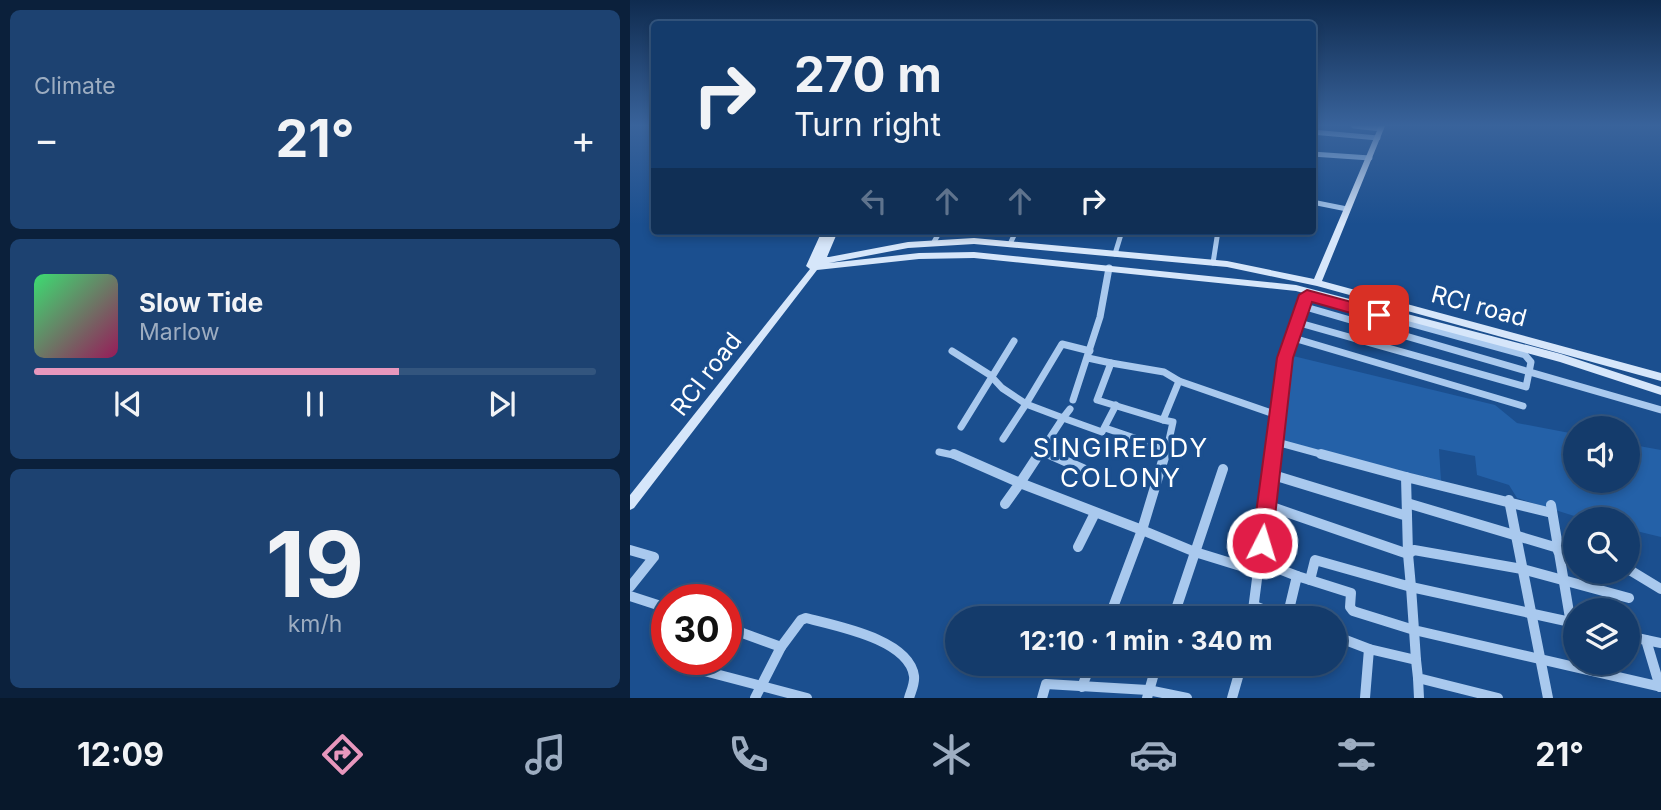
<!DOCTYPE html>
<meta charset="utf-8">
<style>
:root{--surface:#143b6b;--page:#1d4271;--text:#f1f3f6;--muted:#9dadc1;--line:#33557e;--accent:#e797bd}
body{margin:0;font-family:Inter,sans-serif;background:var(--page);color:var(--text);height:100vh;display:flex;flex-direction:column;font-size:26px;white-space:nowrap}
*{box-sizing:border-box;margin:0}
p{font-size:23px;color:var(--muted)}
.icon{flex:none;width:38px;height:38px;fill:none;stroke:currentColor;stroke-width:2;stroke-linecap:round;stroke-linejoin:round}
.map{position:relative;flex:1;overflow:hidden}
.sheet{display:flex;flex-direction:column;gap:10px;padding:10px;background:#0b203b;width:630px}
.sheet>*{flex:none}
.banner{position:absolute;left:21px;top:21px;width:665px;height:214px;border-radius:7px;box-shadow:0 4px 10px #0003,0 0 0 2px var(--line);background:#143b6b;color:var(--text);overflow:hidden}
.fabs{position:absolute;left:933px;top:416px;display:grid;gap:14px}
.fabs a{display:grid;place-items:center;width:77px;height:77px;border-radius:50%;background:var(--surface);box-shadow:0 4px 10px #0003,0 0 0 2px var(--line);font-size:35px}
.speed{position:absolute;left:21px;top:584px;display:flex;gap:14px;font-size:35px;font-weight:700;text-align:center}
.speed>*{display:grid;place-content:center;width:91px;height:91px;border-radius:50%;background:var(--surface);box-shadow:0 4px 10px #0003,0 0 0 2px var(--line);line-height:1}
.speed .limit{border:10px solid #d22;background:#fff;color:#111}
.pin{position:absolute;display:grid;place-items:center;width:60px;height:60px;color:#fff;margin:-30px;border-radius:14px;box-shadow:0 4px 10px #0006}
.me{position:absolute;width:77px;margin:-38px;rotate:5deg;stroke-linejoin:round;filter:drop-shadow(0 0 5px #0008)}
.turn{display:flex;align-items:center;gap:24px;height:147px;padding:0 28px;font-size:32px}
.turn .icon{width:91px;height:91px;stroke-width:2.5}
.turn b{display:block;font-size:49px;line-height:60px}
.lanes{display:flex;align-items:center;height:66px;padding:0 28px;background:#0003;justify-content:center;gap:35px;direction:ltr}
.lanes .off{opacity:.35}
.big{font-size:52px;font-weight:700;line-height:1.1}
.sheet .card{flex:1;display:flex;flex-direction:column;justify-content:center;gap:10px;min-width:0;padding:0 24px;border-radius:10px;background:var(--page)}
.sheet .dial{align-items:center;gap:0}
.dial b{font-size:91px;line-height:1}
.song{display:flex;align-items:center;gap:21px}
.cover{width:84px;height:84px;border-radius:10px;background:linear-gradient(135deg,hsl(140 70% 55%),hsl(330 70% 35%))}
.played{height:7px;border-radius:4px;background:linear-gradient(90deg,var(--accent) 65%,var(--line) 65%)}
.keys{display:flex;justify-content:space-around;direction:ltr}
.heat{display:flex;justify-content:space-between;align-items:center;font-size:38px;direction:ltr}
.trip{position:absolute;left:315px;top:606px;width:402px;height:70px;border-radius:35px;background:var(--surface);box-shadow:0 4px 10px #0003,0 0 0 2px var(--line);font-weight:700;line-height:70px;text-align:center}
.tabs{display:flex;height:112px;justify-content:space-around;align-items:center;background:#08182b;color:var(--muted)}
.tabs .icon{width:49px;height:49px}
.tabs .active{color:var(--accent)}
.tabs b{font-size:32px;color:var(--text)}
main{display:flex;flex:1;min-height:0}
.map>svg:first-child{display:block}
</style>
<main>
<section class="sheet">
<div class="card"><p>Climate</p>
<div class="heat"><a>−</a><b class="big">21°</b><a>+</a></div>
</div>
<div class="card">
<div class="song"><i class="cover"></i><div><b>Slow Tide</b><p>Marlow</p></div></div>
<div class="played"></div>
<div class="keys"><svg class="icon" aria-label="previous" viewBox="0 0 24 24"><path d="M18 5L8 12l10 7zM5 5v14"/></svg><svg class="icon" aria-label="pause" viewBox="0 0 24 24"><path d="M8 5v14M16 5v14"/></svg><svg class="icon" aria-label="next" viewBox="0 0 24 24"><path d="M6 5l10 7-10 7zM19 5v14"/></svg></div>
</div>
<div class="card dial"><b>19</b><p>km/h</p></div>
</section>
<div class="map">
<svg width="1031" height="698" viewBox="0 0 1031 698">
<rect width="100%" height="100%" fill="#1b4f8f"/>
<polygon fill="#2461a8" points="659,355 865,405 887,423 945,434 945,481 998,481 998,444 1031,450 1031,537 998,529 998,520 957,520 887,498 879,485 847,475 845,456 809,449 811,481 649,440"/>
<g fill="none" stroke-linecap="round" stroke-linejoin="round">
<g stroke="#a9c9ee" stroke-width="5">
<polyline points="724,126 751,129"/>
<polyline points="682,132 748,138"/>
<polyline points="682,154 740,158"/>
<polyline points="682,202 717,209"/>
<polyline points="304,242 310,231"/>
<polyline points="380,244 386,231"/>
<polyline points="485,254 492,231"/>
<polyline points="583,263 588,231"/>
</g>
<g stroke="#a9c9ee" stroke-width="7">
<polyline points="672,306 1031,410"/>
<polyline points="666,322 896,387 901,362 895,355 677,295"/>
<polyline points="660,337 893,406"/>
<polyline points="322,351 360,375 372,388 396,404 373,439"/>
<polyline points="458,358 481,363 467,400 533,420 549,381 647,415"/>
<polyline points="481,363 534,372 549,381"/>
<polyline points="443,400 470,317 479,268"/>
<polyline points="440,409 433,418 396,404 432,344 460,351"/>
<polyline points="533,420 543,422 537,449"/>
<polyline points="331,427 384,341"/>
<polyline points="475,428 537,449 535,456"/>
<polyline points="643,441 698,456"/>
<polyline points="412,451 423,456"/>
<polyline points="309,452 328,456"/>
<polyline points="408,456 433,418 472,432 486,405"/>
<polyline points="643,456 655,357 673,304"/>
</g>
<g stroke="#a9c9ee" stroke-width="10">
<polyline points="324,454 390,483 375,504"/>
<polyline points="409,454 390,483 512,530 479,618"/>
<polyline points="419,454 453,469"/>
<polyline points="535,454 512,530 565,552 630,572"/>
<polyline points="691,454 776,477"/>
<polyline points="640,474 777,516 778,554 784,550 892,569 999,598"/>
<polyline points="879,500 918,698"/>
<polyline points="777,503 928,548"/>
<polyline points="636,505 778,554 781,587 685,560 680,580 667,576 657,618"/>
<polyline points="921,505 945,648"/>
<polyline points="777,516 776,477 922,513"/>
<polyline points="448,547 465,513"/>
<polyline points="0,550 24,557 0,587"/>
<polyline points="928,551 945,555"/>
<polyline points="631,562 667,576"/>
<polyline points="998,569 1031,589"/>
<polyline points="680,580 721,593 720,607 723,611 784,630 786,660"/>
<polyline points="0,596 37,608"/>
<polyline points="625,606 654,618"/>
<polyline points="543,618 593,469"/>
<polyline points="622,618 643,454"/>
<polyline points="945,623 781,587 784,630 1031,687"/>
<polyline points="96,627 151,647 125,698"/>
<polyline points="705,636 739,649"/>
<polyline points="998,636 1016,640 1030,687"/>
<polyline points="1016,640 1031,643"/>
<path d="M 151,647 L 171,620 L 176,618 C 206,626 279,639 284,676 C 285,684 281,691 279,698"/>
<polyline points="40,662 177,698"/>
<polyline points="788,678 789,698"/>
<polyline points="452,687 461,663"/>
<polyline points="412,698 416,684 518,690 557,698"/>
<polyline points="517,698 527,663"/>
<polyline points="602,698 612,663"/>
<polyline points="735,698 739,649 786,660 788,678 868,698"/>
</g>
<polygon fill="#d6e6fa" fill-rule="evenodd" points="749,126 755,126 692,281 1031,373 1031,381 687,286 597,267 344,244 278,248 199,263 289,253 344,252 666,285 931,354 1031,387 1031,395 930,362 666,291 344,258 289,259 187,270 4,508 0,510 0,495 180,269 176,266 192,231 200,231 189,254 200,231 208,231 197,257 199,257 278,242 344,238 597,261 684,279"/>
</g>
<linearGradient id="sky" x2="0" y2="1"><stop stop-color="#0f2b4f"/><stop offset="0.56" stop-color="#39639b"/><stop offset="1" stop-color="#39639b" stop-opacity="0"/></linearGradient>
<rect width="1031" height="224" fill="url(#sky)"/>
<polygon fill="#e11d48" stroke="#92132f" stroke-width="2" points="677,290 755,311 757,315 749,321 682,302 663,358 642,543 639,550 632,553 625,550 622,543 647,358 669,295"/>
<g text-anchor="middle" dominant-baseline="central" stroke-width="7" stroke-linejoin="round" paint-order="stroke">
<g font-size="24" fill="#fff" stroke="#1b4f8f">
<text transform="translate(849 306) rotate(15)">RCI road</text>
<text transform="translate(76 374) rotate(-52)">RCI road</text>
</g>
<g font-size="26" letter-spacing="2" fill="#fff" stroke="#1b4f8f">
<text x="491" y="447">SINGIREDDY<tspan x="491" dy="30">COLONY</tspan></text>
</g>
</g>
</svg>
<div class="fabs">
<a><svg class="icon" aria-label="sound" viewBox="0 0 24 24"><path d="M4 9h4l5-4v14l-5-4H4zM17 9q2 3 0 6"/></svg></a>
<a><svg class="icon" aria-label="search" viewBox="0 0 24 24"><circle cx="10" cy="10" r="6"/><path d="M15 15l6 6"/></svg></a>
<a><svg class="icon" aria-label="layers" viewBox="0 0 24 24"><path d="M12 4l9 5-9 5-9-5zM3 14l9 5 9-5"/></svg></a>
</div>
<div class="speed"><div class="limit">30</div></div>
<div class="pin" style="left:749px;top:315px;background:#d93025"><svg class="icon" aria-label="arrive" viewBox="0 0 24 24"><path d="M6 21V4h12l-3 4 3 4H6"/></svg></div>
<svg class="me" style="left:632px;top:543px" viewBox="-20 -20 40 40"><circle r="17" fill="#e11d48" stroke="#fff" stroke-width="3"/><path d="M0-11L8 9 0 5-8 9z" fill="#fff"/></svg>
<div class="trip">12:10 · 1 min · 340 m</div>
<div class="banner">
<div class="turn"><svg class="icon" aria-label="right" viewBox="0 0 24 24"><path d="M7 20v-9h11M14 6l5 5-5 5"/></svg><div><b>270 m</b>Turn right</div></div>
<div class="lanes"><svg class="icon off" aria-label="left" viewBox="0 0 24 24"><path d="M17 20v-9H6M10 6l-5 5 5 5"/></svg><svg class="icon off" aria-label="ahead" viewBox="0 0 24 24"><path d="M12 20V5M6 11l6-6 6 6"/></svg><svg class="icon off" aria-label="ahead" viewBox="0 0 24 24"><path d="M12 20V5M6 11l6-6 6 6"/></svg><svg class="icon" aria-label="right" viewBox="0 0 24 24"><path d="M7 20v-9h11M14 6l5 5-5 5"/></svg></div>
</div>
</div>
</main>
<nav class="tabs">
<b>12:09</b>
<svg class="icon active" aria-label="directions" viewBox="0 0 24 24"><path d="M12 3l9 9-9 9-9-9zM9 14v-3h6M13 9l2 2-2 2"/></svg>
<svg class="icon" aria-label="music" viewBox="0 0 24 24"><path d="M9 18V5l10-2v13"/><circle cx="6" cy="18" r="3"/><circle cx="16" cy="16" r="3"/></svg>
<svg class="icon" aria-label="phone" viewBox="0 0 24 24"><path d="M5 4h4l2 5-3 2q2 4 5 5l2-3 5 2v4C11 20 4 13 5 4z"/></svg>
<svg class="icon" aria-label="climate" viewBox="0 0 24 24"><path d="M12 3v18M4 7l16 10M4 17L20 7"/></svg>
<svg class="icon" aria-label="car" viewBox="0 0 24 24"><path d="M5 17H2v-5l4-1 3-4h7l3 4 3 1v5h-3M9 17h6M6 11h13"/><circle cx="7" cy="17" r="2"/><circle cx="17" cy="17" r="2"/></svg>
<svg class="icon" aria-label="filters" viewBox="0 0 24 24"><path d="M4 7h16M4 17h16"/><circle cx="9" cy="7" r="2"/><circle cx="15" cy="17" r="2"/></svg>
<b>21°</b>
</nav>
